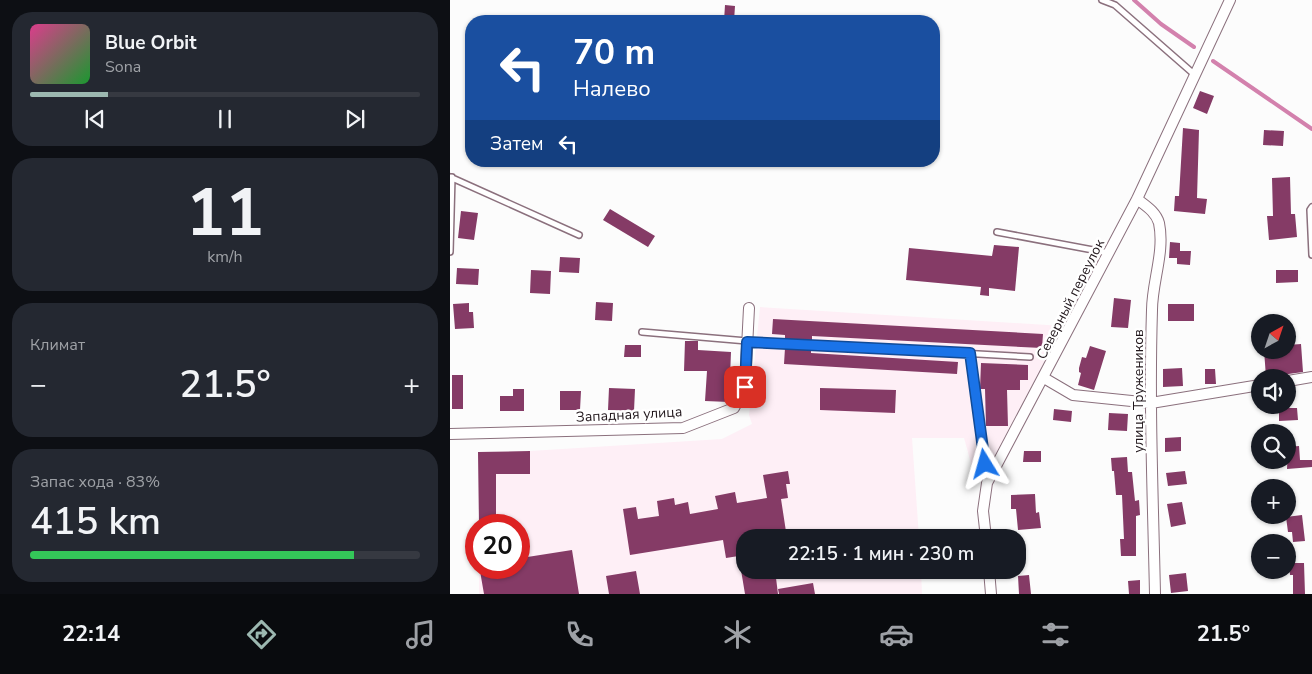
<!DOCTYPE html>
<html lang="ru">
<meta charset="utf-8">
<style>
:root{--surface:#171b24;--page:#242831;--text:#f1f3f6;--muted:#9ea1a6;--line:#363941;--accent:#9cb8b0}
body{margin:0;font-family:"Nunito Sans",sans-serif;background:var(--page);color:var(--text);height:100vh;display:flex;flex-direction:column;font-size:19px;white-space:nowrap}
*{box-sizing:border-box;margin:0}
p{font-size:16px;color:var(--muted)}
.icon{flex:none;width:28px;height:28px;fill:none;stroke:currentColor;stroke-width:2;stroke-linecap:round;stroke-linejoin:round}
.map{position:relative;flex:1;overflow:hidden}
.sheet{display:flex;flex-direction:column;gap:12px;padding:12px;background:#0d0f14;width:450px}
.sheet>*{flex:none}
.hud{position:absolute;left:15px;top:15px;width:475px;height:152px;border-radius:20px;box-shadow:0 1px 4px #0004;background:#1a4fa0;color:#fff;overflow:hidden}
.needle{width:32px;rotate:40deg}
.buttons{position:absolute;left:801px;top:314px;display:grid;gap:10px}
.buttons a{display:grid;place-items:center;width:45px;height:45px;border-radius:50%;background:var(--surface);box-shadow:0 1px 4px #0004;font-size:25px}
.speed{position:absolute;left:15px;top:514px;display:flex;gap:10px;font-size:25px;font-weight:700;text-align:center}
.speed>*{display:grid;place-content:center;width:65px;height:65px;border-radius:50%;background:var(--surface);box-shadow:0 1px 4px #0004;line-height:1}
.speed .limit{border:8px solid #d22;background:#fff;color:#111}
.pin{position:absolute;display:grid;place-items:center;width:42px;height:42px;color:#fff;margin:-21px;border-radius:10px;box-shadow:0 2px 8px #0006}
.me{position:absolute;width:55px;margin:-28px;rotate:352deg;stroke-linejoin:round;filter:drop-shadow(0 0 4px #0008)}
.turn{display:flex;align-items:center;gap:18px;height:105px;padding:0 25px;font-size:22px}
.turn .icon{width:65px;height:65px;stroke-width:2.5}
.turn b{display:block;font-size:35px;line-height:42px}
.then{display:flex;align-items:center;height:48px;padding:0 25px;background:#0003;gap:10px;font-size:19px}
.big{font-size:38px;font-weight:600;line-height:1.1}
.sheet .widget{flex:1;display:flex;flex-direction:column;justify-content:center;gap:8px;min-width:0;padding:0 18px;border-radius:20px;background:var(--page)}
.sheet .dial{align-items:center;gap:0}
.dial b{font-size:65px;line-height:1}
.song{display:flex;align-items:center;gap:15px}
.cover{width:60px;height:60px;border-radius:8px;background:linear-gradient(135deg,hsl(330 70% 55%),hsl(130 70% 35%))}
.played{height:5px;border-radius:2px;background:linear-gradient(90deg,var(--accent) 20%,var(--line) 20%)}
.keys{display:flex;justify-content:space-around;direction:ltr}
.heat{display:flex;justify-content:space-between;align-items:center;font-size:28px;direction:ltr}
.charge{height:8px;border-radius:4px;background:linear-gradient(90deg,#34c759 83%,var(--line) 0)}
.trip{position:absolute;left:286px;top:529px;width:290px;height:50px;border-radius:20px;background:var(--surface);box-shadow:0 1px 4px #0004;font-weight:600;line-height:50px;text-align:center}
.tab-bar{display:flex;height:80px;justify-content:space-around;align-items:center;background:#090b0e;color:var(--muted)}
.tab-bar .icon{width:35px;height:35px}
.tab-bar .selected{color:var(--accent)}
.tab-bar b{font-size:22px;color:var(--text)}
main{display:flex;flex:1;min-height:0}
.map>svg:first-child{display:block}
</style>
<main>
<section class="sheet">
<div class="widget">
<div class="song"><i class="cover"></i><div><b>Blue Orbit</b><p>Sona</p></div></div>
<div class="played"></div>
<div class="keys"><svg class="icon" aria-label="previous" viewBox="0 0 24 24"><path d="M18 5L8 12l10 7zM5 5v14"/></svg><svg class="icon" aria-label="pause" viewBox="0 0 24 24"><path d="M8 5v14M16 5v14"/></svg><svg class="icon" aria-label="next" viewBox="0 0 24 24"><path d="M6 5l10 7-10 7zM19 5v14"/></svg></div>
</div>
<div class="widget dial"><b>11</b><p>km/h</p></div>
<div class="widget"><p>Климат</p>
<div class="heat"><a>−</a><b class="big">21.5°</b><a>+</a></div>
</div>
<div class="widget"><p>Запас хода · 83%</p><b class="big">415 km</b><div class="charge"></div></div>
</section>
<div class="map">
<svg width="862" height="594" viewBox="0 0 862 594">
<rect width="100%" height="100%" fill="#fcfcfc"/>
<path fill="#feeff6" d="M 310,307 L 613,326 L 540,464 L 522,467 L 514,438 L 462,438 L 469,537 L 295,538 L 295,570 L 471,570 L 472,594 L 29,594 L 29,568 L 69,568 L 69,525 L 29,525 L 28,452 L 80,451 L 272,439 L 302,424 L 299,415 Z"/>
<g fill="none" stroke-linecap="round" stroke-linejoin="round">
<path stroke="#d381ad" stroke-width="4" d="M 684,0 L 711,24 L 744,47
M 763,61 L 862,129"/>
</g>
<path fill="#853b66" d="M 275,5 L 285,6 L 284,21 L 274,21 Z
M 750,91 L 764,96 L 757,114 L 743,108 Z
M 733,128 L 749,130 L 747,198 L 757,199 L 755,214 L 724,211 L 725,196 L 729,196 Z
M 814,130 L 834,131 L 833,146 L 813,145 Z
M 840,177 L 841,214 L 845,214 L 847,237 L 819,240 L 817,216 L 823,216 L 822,178 Z
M 160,209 L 205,236 L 198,247 L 153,220 Z
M 11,211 L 28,213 L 24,240 L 8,238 Z
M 720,242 L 730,243 L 730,251 L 741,251 L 740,265 L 727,264 L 727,258 L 719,258 Z
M 544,245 L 569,247 L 565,291 L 539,288 L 539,296 L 530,295 L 531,287 L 456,280 L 459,248 L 542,256 Z
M 110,257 L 130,258 L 129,273 L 109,272 Z
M 7,268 L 29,269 L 28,285 L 6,284 Z
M 81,270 L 101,271 L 100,294 L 80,293 Z
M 826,270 L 848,270 L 848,282 L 826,283 Z
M 664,298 L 681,300 L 678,328 L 661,327 Z
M 146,302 L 163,303 L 162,321 L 145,320 Z
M 19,303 L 19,312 L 23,312 L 24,328 L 5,329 L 3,304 Z
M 718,304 L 744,304 L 744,321 L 718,321 Z
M 323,319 L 593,334 L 592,348 L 362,336 L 362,340 L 335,339 L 335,335 L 322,334 Z
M 235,341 L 248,341 L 248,350 L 281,352 L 279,402 L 255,401 L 257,371 L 234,371 Z
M 851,344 L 853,372 L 816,377 L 814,350 L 838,350 L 838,345 Z
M 175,345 L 191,345 L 191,357 L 174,357 Z
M 640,346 L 656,351 L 644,390 L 628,385 L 631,373 L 629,372 L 629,368 L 632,357 L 636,358 Z
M 335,348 L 361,349 L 361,353 L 508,362 L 507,374 L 334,364 Z
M 531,363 L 578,365 L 578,380 L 570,380 L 570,390 L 557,390 L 558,426 L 536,426 L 535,389 L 530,389 Z
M 732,368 L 733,386 L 713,387 L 713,369 Z
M 755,369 L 765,369 L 766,384 L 755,384 Z
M 2,375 L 13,375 L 13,409 L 2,409 Z
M 159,388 L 185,389 L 184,411 L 158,410 Z
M 370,388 L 446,390 L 445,413 L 370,410 Z
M 63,389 L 74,389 L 74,411 L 50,411 L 50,396 L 63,396 Z
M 110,391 L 131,391 L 130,410 L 110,410 Z
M 829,408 L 847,408 L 848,420 L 829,421 Z
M 604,409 L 622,411 L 621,422 L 603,420 Z
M 659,413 L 678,414 L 677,431 L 658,430 Z
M 731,437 L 731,451 L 715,452 L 715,438 Z
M 849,446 L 850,460 L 862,460 L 862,467 L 837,469 L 838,447 Z
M 80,451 L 80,474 L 46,474 L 46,525 L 29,525 L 28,452 Z
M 574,451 L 591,451 L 591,462 L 573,462 Z
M 677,457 L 678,472 L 682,472 L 685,501 L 689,500 L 690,515 L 686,516 L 686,556 L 671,556 L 670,539 L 674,539 L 672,495 L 666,495 L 664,471 L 662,471 L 661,458 Z
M 338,471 L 340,484 L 336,484 L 338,498 L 331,499 L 337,538 L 295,538 L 295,555 L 276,558 L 273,540 L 180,555 L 173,509 L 186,507 L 188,519 L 209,516 L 207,501 L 224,498 L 225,505 L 238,502 L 240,514 L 268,509 L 265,496 L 285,492 L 287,503 L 317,498 L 313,475 Z
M 735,471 L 737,484 L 718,486 L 716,473 Z
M 585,494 L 586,513 L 589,512 L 591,528 L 568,530 L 566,509 L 561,509 L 561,495 Z
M 732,502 L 736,524 L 721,527 L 717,504 Z
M 852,515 L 855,541 L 843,542 L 842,532 L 838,532 L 836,517 Z
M 122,550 L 129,594 L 34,594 L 30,571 L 69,568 L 69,565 L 72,564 L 71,558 Z
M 839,563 L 854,563 L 855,594 L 843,594 L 843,575 L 840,575 Z
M 291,570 L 325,570 L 328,594 L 295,594 Z
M 186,571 L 190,594 L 159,594 L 156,576 Z
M 736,573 L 738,591 L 721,593 L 719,575 Z
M 579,575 L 581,594 L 569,594 L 568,576 Z
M 690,580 L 690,594 L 679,594 L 678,581 Z
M 363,583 L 365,594 L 329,594 L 328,589 Z"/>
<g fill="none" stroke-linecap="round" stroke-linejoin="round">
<defs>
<path id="lane" d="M 652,0 L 665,5 L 745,75
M 0,177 L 129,235
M 862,207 L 860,210 L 862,255
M 547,232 L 659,253
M 0,252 L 2,177
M 192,332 L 297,341 L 580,357
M 520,353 L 537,480"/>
<path id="street" d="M 687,199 C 696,206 706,212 709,223 C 715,252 702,282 702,310 C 699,405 703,499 705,594
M 594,378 L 623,395 L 701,403 L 810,385
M 838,381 L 862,377
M 0,434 L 233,428 L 284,408 L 295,387 L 299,308
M 536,538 L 533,511 L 537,483 L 687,199 L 780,0
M 539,570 L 541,594"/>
</defs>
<use href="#lane" stroke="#8b707d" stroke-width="8"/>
<use href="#street" stroke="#8b707d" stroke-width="12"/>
<use href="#lane" stroke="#fff" stroke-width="5"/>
<use href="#street" stroke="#fff" stroke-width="10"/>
</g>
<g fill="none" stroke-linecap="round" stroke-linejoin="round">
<defs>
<path id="route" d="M 295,387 L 297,342 L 520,353 L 535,464"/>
</defs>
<use href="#route" stroke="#114b97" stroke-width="12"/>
<use href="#route" stroke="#1a73e8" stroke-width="9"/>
</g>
<g text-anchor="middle" stroke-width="5" stroke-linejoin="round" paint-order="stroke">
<g font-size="14" fill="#20161b" stroke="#fff">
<text transform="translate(620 299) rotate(-63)" y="5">Северный переулок</text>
<text transform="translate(688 391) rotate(-90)" y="5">улица Тружеников</text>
<text transform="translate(179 414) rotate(-3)" y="5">Западная улица</text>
</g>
</g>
</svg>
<div class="buttons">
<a><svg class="needle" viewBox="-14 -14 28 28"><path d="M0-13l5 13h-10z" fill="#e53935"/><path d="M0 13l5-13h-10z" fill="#9ea1a6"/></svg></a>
<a><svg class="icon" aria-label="sound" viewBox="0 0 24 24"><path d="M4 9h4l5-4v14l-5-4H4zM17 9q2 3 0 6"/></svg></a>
<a><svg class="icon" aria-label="search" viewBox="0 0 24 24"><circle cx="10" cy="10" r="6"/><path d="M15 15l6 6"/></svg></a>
<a>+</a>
<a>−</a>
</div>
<div class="speed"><div class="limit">20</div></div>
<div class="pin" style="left:295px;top:387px;background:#d93025"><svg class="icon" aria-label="arrive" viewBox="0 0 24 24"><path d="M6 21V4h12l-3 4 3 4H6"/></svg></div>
<svg class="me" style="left:535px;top:464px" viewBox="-20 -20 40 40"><path d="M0-17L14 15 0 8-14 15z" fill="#1a73e8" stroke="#fff" stroke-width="4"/></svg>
<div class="trip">22:15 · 1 мин · 230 m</div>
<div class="hud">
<div class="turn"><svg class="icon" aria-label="left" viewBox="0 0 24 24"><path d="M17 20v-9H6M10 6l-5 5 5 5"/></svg><div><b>70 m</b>Налево</div></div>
<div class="then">Затем<svg class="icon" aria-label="left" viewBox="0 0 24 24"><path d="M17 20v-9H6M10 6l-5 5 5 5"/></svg></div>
</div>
</div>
</main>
<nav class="tab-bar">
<b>22:14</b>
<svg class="icon selected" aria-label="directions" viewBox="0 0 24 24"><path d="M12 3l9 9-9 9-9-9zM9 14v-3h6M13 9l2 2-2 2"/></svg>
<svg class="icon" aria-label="music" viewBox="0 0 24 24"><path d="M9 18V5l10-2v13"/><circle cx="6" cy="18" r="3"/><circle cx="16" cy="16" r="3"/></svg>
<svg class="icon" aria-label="phone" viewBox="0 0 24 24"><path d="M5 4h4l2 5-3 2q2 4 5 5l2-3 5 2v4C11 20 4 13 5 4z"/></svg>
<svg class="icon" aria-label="climate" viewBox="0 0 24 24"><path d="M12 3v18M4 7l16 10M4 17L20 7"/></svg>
<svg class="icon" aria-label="car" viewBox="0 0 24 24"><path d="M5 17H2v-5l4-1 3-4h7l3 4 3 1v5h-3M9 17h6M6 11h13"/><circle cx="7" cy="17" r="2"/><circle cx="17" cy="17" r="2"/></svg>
<svg class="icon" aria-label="filters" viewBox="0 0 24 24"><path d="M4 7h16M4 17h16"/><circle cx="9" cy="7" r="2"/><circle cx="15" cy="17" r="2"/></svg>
<b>21.5°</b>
</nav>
